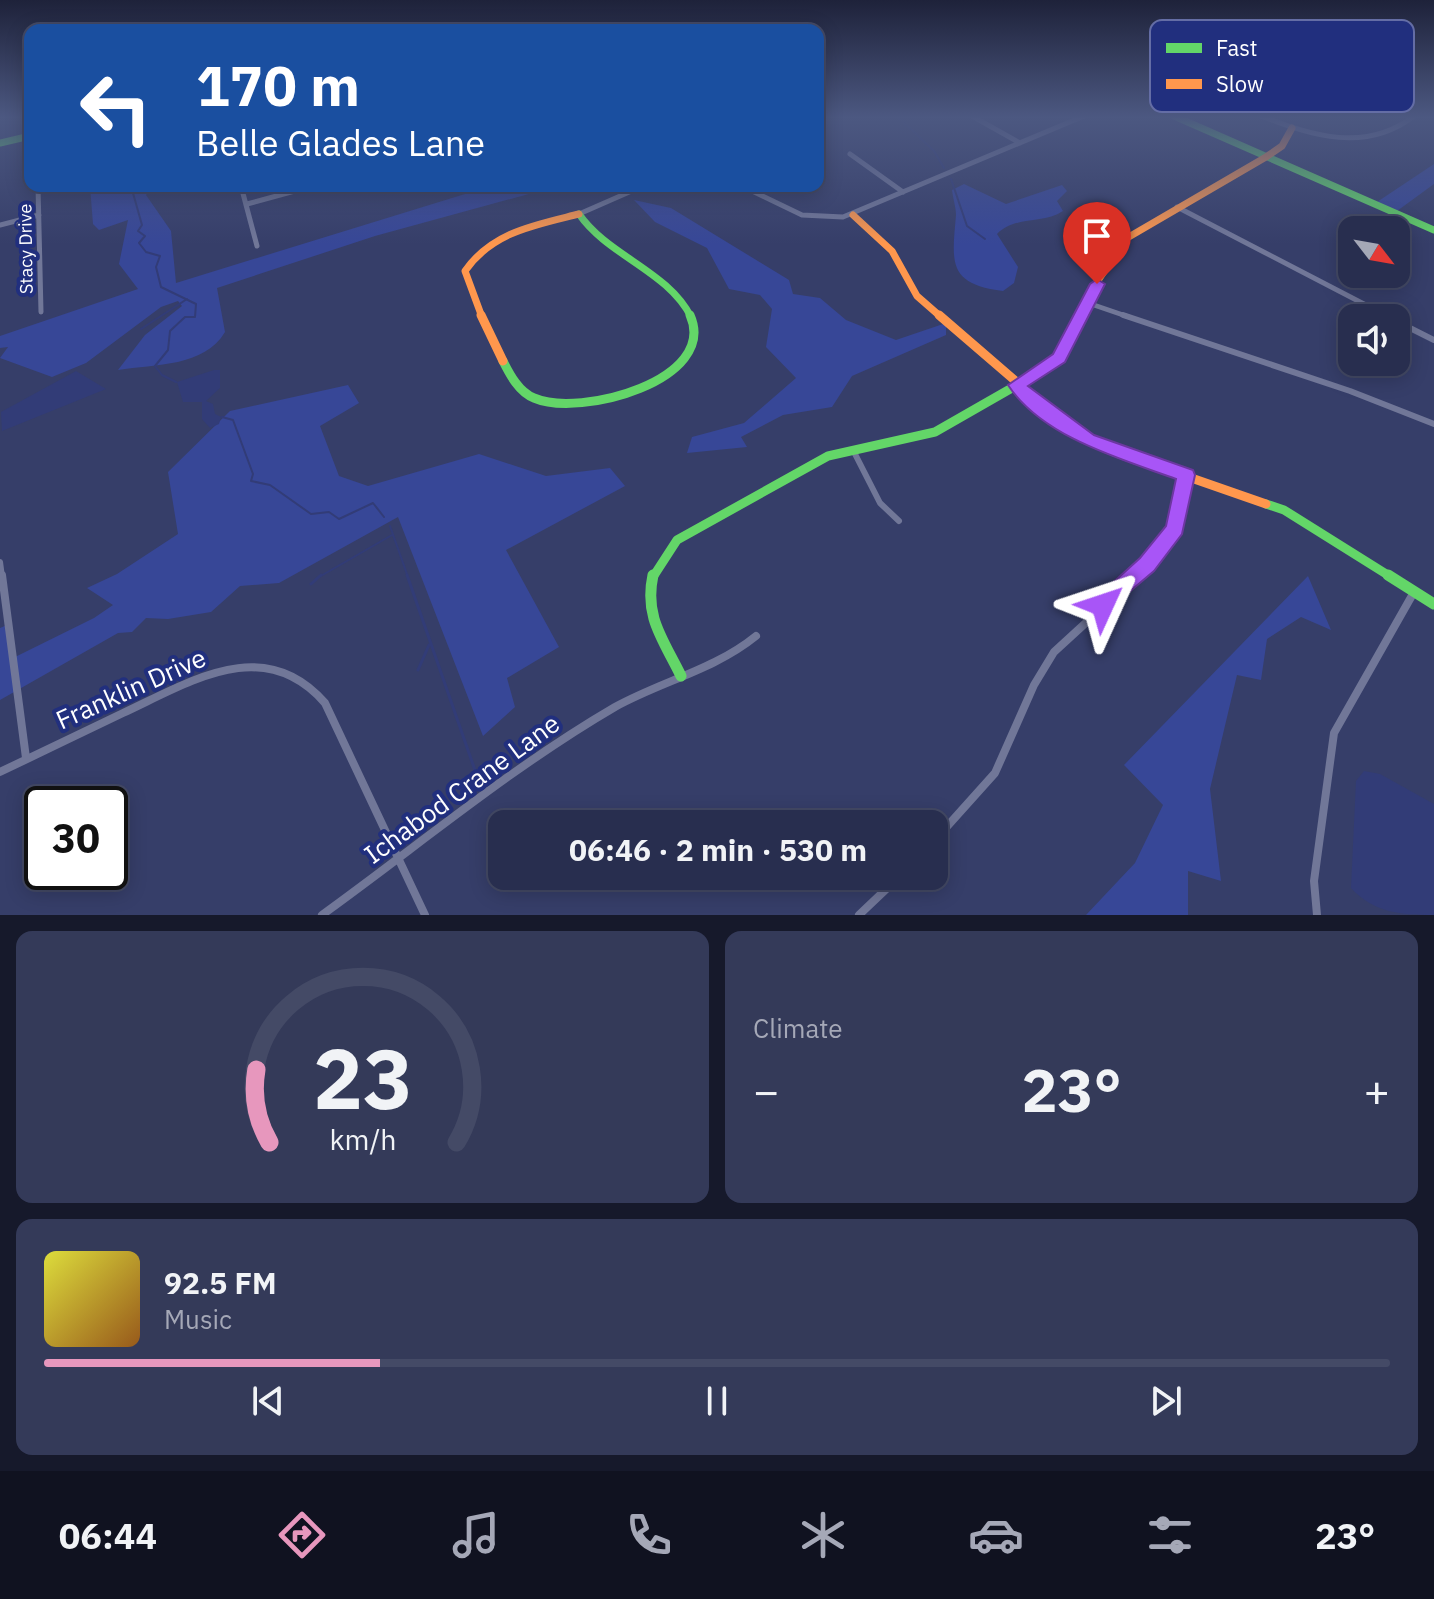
<!DOCTYPE html>
<meta charset="utf-8">
<style>
:root{--surface:#282e4f;--page:#343a59;--text:#f1f3f6;--muted:#a5a8b7;--line:#444a66;--accent:#e797bd}
body{margin:0;font-family:"IBM Plex Sans",sans-serif;background:var(--page);color:var(--text);height:100vh;display:flex;flex-direction:column;font-size:30px;white-space:nowrap}
*{box-sizing:border-box;margin:0}
p{font-size:26px;color:var(--muted)}
.icon{flex:none;width:44px;height:44px;fill:none;stroke:currentColor;stroke-width:2;stroke-linecap:round;stroke-linejoin:round}
.map{position:relative;height:915px;overflow:hidden}
.details{display:flex;flex-direction:column;gap:16px;padding:16px;background:#16192b;flex:1}
.details>*{flex:none}
.guide{position:absolute;left:24px;top:24px;width:800px;height:168px;border-radius:16px;box-shadow:0 4px 20px #0003,0 0 0 2px var(--line);background:#1a4fa0;color:#fff;overflow:hidden}
.needle{width:52px;rotate:121deg}
.tools{position:absolute;left:1338px;top:216px;display:grid;gap:16px}
.tools a{display:grid;place-items:center;width:72px;height:72px;border-radius:16px;background:var(--surface);box-shadow:0 4px 20px #0003,0 0 0 2px var(--line);font-size:40px}
.speed{position:absolute;left:24px;top:786px;display:flex;gap:16px;font-size:40px;font-weight:700;text-align:center}
.speed>*{display:grid;place-content:center;width:104px;height:104px;border-radius:50%;background:var(--surface);box-shadow:0 4px 20px #0003,0 0 0 2px var(--line);line-height:1}
.speed .limit{border:4px solid #111;border-radius:12px;background:#fff;color:#111}
.pin{position:absolute;display:grid;place-items:center;width:68px;height:68px;color:#fff;margin:-82px -34px;border-radius:50% 50% 50% 0;rotate:-45deg;box-shadow:0 0 8px #0007}
.pin .icon{rotate:45deg}
.me{position:absolute;width:88px;margin:-44px;rotate:48deg;stroke-linejoin:round;filter:drop-shadow(0 0 6px #0008)}
.turn{display:flex;align-items:center;gap:28px;height:168px;padding:0 40px;font-size:36px}
.turn .icon{width:104px;height:104px;stroke-width:2.5}
.turn b{display:block;font-size:56px;line-height:68px}
.big{font-size:60px;font-weight:700;line-height:1.1}
.details .card{flex:1;display:flex;flex-direction:column;justify-content:center;gap:12px;min-width:0;padding:0 28px;border-radius:16px;background:var(--page)}
.details .dial{align-items:center;gap:0}
.dial svg{height:208px;overflow:visible;fill:none;stroke:var(--line);stroke-width:7;stroke-linecap:round;text-anchor:middle}
.dial text{fill:var(--text);stroke:none}
.song{display:flex;align-items:center;gap:24px}
.cover{width:96px;height:96px;border-radius:12px;background:linear-gradient(135deg,hsl(60 70% 55%),hsl(30 70% 35%))}
.played{height:8px;border-radius:4px;background:linear-gradient(90deg,var(--accent) 25%,var(--line) 25%)}
.keys{display:flex;justify-content:space-around;direction:ltr}
.heat{display:flex;justify-content:space-between;align-items:center;font-size:44px;direction:ltr}
.details .tiles{flex:1;display:grid;gap:16px;grid-template-columns:1fr 1fr}
.card:last-child{grid-column:span 2}
.trip{position:absolute;left:488px;top:810px;width:460px;height:80px;border-radius:16px;background:var(--surface);box-shadow:0 4px 20px #0003,0 0 0 2px var(--line);font-weight:700;line-height:80px;text-align:center}
.dock{display:flex;height:128px;justify-content:space-around;align-items:center;background:#101220;color:var(--muted)}
.dock .icon{width:56px;height:56px}
.dock .active{color:var(--accent)}
.dock b{font-size:36px;color:var(--text)}
.map>svg:first-child{display:block}
</style>
<div class="map">
<svg width="1434" height="915" viewBox="0 0 1434 915">
<rect width="100%" height="100%" fill="#363e69"/>
<path fill="#374797" d="M 1434,164 L 1434,184 L 1397,211 L 1377,202 Z
M 964,184 L 1006,204 L 1062,185 L 1067,191 L 1057,201 L 1063,211 C 1041,225 1016,215 997,234 L 1018,267 L 1014,283 L 1003,291 C 947,284 952,262 956,215 C 956,207 953,199 952,190 Z
M 90,186 L 152,186 L 146,195 L 171,231 L 176,283 L 491,186 L 558,186 L 375,236 L 217,288 L 225,332 C 204,367 156,364 118,370 L 145,335 L 182,306 L 178,301 L 161,307 L 86,363 L 52,377 L 0,358 L 8,347 L 0,348 L 0,336 L 138,289 L 119,264 L 128,220 L 99,230 L 93,224 Z
M 634,200 L 671,208 L 789,280 L 793,294 L 820,298 L 846,320 L 896,340 L 946,323 L 946,335 L 852,376 L 832,407 L 783,415 L 741,437 L 747,447 L 687,453 L 692,437 L 744,423 L 796,378 L 766,347 L 772,309 L 760,295 L 729,289 L 707,248 L 655,222 Z
M 348,385 L 359,403 L 320,426 L 339,476 L 368,486 L 479,454 L 546,476 L 610,468 L 625,486 L 506,550 L 559,647 L 507,678 L 515,707 L 483,736 L 398,517 L 279,583 L 240,586 L 211,612 L 168,619 L 146,618 L 132,632 L 118,633 L 0,700 L 0,628 L 7,625 L 11,659 L 94,618 L 113,605 L 87,588 L 117,574 L 178,534 L 168,472 L 230,411 Z
M 1308,576 L 1331,630 L 1301,617 L 1267,639 L 1261,680 L 1237,675 L 1210,789 L 1221,881 L 1188,871 L 1188,915 L 1086,915 L 1135,863 L 1163,805 L 1124,765 Z"/>
<path fill="#323c77" d="M 214,370 L 220,370 L 220,388 L 206,401 L 213,404 L 215,414 L 221,417 L 219,424 L 210,428 L 202,419 L 202,402 L 183,402 L 177,382 Z
M 76,371 L 106,389 L 2,431 L 1,412 Z
M 1364,771 L 1380,774 L 1434,804 L 1434,915 C 1401,915 1374,913 1351,888 L 1356,781 Z"/>
<g fill="none" stroke-linecap="round" stroke-linejoin="round">
<path stroke="#323c77" stroke-width="2" d="M 897,116 L 934,151 L 944,168
M 951,179 L 967,226 L 985,239
M 131,186 L 142,225 L 138,231 L 145,236 L 139,243 L 146,252 L 160,256 L 156,267 L 161,287 L 196,304 L 195,317 L 185,317 L 170,331 L 168,350 L 155,366 L 162,375 L 176,382
M 141,329 L 187,299
M 222,417 L 233,420 L 253,474 L 251,481 L 270,485 L 311,514 L 329,512 L 339,519 L 373,503 L 384,517
M 390,526 L 408,577
M 319,577 L 392,535"/>
<path stroke="#323c77" stroke-width="3" d="M 407,575 L 477,776
M 311,584 L 321,575
M 418,670 L 429,645"/>
<path stroke="#717798" stroke-width="5" d="M 972,116 L 1020,143
M 1261,116 C 1313,136 1366,153 1414,116
M 850,154 L 903,192
M 38,186 L 41,312
M 241,186 L 257,246
M 742,186 L 802,215 L 843,217 L 1084,116
M 247,204 L 313,186
M 1177,207 L 1389,317
M 579,214 L 643,186
M 0,225 L 39,215
M 1088,303 L 1129,317"/>
<path stroke="#717798" stroke-width="6" d="M 1123,315 L 1350,391 L 1434,424
M 1385,315 L 1391,318
M 1396,321 L 1434,340
M 853,450 L 880,503 L 899,521
M 0,562 L 2,577
M 1136,577 L 1174,529 L 1186,475"/>
<path stroke="#717798" stroke-width="8" d="M 2,575 L 26,758
M 0,772 C 41,752 82,733 123,713 C 190,682 264,633 325,703 L 425,915
M 934,841 L 995,773 L 1034,685 L 1054,652 L 1138,575
M 322,915 C 419,845 512,767 615,707 C 662,681 714,670 756,636
M 859,915 L 900,876
M 1317,915 L 1314,881 L 1334,733 L 1414,592"/>
<path stroke="#63d668" stroke-width="7" d="M 1174,116 L 1434,230
M 0,143 L 30,136
M 579,214 C 608,256 668,271 691,317
M 1081,317 L 1097,282"/>
<path stroke="#63d668" stroke-width="9" d="M 503,361 C 510,375 519,392 534,398 C 580,418 719,380 690,315
M 1266,504 L 1284,510 L 1391,577
M 653,577 L 677,540 L 828,456 L 935,432 L 1045,369 L 1066,348 L 1082,315"/>
<path stroke="#63d668" stroke-width="11" d="M 653,575 C 644,617 663,639 681,676
M 1388,575 L 1434,604"/>
<path stroke="#ff974d" stroke-width="7" d="M 853,215 L 892,251 L 917,296 L 941,317
M 1097,282 L 1127,238 L 1266,157 L 1282,146 L 1292,128
M 482,317 L 465,271 C 492,232 535,225 579,214"/>
<path stroke="#ff974d" stroke-width="9" d="M 481,315 L 503,361
M 939,315 L 1077,434 L 1111,450 L 1266,504"/>
</g>
<linearGradient id="sky" x2="0" y2="1"><stop stop-color="#1e223a"/><stop offset="0.48" stop-color="#4c5881"/><stop offset="1" stop-color="#4c5881" stop-opacity="0"/></linearGradient>
<rect width="1434" height="244" fill="url(#sky)"/>
<path fill="#a855f7" stroke="#6d37a1" stroke-width="2" d="M 1097,279 L 1105,284 L 1065,362 L 1028,386 L 1094,435 L 1193,470 L 1195,475 L 1182,534 L 1154,571 L 1103,614 L 1096,611 L 1093,605 L 1096,598 L 1140,558 L 1166,526 L 1176,479 C 1121,459 1042,437 1008,385 L 1053,354 L 1090,284 Z"/>
<g text-anchor="middle" stroke-width="8" stroke-linejoin="round" paint-order="stroke">
<g font-size="18" fill="#fff" stroke="#212f7e">
<text transform="translate(26 249) rotate(-91)" y="6">Stacy Drive</text>
</g>
<g font-size="26" fill="#fff" stroke="#212f7e">
<text transform="translate(131 689) rotate(-24)" y="9">Franklin Drive</text>
<text transform="translate(462 789) rotate(-36)" y="9">Ichabod Crane Lane</text>
</g>
</g>
<rect x="1150" y="20" width="264" height="92" rx="12" fill="#212f7e" stroke="#646da5" stroke-width="2"/>
<rect x="1166" y="43" width="36" height="10" fill="#63d668"/>
<rect x="1166" y="79" width="36" height="10" fill="#ff974d"/>
<g font-size="22" fill="#fff">
<text x="1216" y="56">Fast</text>
<text x="1216" y="92">Slow</text>
</g>
</svg>
<div class="tools">
<a><svg class="needle" viewBox="-14 -14 28 28"><path d="M0-13l5 13h-10z" fill="#e53935"/><path d="M0 13l5-13h-10z" fill="#a5a8b7"/></svg></a>
<a><svg class="icon" aria-label="sound" viewBox="0 0 24 24"><path d="M4 9h4l5-4v14l-5-4H4zM17 9q2 3 0 6"/></svg></a>
</div>
<div class="speed"><div class="limit">30</div></div>
<div class="pin" style="left:1097px;top:284px;background:#d93025"><svg class="icon" aria-label="arrive" viewBox="0 0 24 24"><path d="M6 21V4h12l-3 4 3 4H6"/></svg></div>
<svg class="me" style="left:1103px;top:605px" viewBox="-20 -20 40 40"><path d="M0-17L14 15 0 8-14 15z" fill="#a855f7" stroke="#fff" stroke-width="4"/></svg>
<div class="trip">06:46 · 2 min · 530 m</div>
<div class="guide">
<div class="turn"><svg class="icon" aria-label="left" viewBox="0 0 24 24"><path d="M17 20v-9H6M10 6l-5 5 5 5"/></svg><div><b>170 m</b>Belle Glades Lane</div></div>
</div>
</div>
<section class="details">
<div class="tiles">
<div class="card dial"><svg viewBox="0 0 100 80">
<path d="M14 69A42 42 0 1 1 86 69"/>
<path d="M14 69A42 42 0 0 1 9 41" stroke="#e797bd"/>
<text x="50" y="56" font-size="32" font-weight="700">23</text>
<text x="50" y="72" font-size="11">km/h</text>
</svg></div>
<div class="card"><p>Climate</p>
<div class="heat"><a>−</a><b class="big">23°</b><a>+</a></div>
</div>
<div class="card">
<div class="song"><i class="cover"></i><div><b>92.5 FM</b><p>Music</p></div></div>
<div class="played"></div>
<div class="keys"><svg class="icon" aria-label="previous" viewBox="0 0 24 24"><path d="M18 5L8 12l10 7zM5 5v14"/></svg><svg class="icon" aria-label="pause" viewBox="0 0 24 24"><path d="M8 5v14M16 5v14"/></svg><svg class="icon" aria-label="next" viewBox="0 0 24 24"><path d="M6 5l10 7-10 7zM19 5v14"/></svg></div>
</div>
</div>
</section>
<nav class="dock">
<b>06:44</b>
<svg class="icon active" aria-label="directions" viewBox="0 0 24 24"><path d="M12 3l9 9-9 9-9-9zM9 14v-3h6M13 9l2 2-2 2"/></svg>
<svg class="icon" aria-label="music" viewBox="0 0 24 24"><path d="M9 18V5l10-2v13"/><circle cx="6" cy="18" r="3"/><circle cx="16" cy="16" r="3"/></svg>
<svg class="icon" aria-label="phone" viewBox="0 0 24 24"><path d="M5 4h4l2 5-3 2q2 4 5 5l2-3 5 2v4C11 20 4 13 5 4z"/></svg>
<svg class="icon" aria-label="climate" viewBox="0 0 24 24"><path d="M12 3v18M4 7l16 10M4 17L20 7"/></svg>
<svg class="icon" aria-label="car" viewBox="0 0 24 24"><path d="M5 17H2v-5l4-1 3-4h7l3 4 3 1v5h-3M9 17h6M6 11h13"/><circle cx="7" cy="17" r="2"/><circle cx="17" cy="17" r="2"/></svg>
<svg class="icon" aria-label="filters" viewBox="0 0 24 24"><path d="M4 7h16M4 17h16"/><circle cx="9" cy="7" r="2"/><circle cx="15" cy="17" r="2"/></svg>
<b>23°</b>
</nav>
